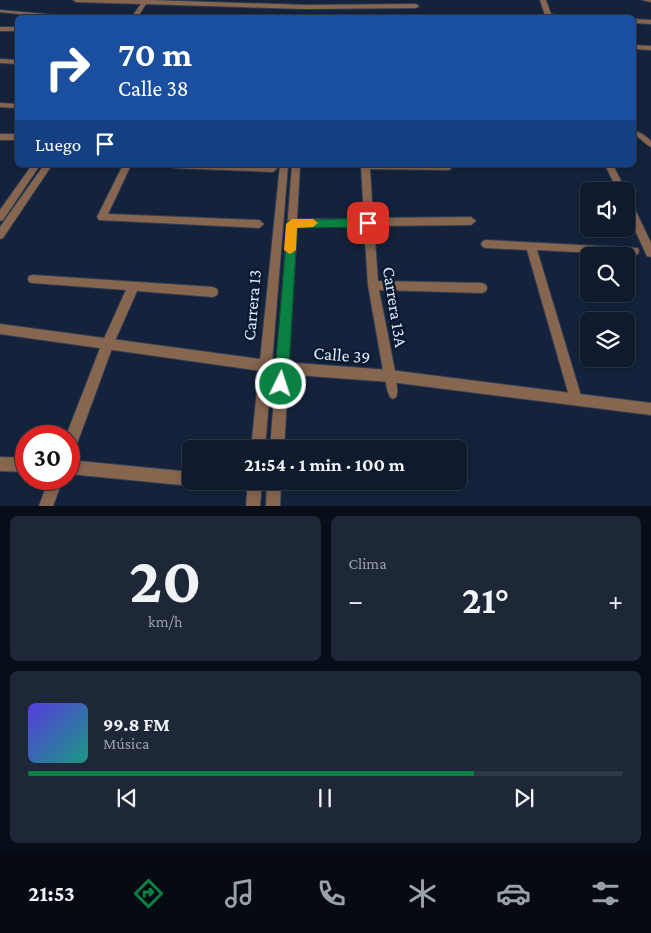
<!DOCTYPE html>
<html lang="es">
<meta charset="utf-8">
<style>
:root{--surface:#0f1a2c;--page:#1d2738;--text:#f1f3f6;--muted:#9ba1a9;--line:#2f3848;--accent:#0b8043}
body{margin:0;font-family:"Crimson Pro",serif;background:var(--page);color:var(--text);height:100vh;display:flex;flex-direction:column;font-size:19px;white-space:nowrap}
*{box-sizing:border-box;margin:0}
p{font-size:16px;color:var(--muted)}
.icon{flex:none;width:28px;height:28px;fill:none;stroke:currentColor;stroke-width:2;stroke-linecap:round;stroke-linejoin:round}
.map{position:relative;height:506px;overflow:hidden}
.side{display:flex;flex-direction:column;gap:10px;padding:10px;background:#080e18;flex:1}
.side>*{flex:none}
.top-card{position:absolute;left:15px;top:15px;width:621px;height:152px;border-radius:8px;box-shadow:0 2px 8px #0003,0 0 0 1px var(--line);background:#1a4fa0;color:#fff;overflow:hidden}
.controls{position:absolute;left:580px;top:182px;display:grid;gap:10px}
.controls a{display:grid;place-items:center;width:55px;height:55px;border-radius:8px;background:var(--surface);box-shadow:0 2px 8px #0003,0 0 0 1px var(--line);font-size:25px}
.speed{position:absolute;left:15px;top:425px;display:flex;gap:10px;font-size:25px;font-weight:700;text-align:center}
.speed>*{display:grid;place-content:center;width:65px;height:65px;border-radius:50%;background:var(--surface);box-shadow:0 2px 8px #0003,0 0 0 1px var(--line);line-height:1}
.speed .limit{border:8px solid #d22;background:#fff;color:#111}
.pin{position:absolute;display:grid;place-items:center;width:42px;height:42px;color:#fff;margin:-21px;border-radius:10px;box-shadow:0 2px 8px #0006}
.me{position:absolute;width:55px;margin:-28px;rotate:4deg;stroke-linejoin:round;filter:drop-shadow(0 0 4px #0008)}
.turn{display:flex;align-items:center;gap:18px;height:105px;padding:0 20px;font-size:22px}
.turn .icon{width:65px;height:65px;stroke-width:2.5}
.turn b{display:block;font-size:35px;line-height:42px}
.then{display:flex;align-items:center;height:48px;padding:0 20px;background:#0003;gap:10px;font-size:19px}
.big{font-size:38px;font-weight:700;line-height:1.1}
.side .tile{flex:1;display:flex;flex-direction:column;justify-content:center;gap:8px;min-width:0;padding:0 18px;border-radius:8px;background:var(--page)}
.side .dial{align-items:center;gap:0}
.dial b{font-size:65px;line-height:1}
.song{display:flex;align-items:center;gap:15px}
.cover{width:60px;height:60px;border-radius:8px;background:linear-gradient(135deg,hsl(250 70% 55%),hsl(170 70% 35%))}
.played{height:5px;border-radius:2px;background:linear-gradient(90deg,var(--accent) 75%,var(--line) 75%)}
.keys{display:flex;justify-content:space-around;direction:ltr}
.heat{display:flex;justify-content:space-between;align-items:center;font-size:28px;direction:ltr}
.side .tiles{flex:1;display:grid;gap:10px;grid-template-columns:1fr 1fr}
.tile:last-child{grid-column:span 2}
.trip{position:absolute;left:182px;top:440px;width:285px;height:50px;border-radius:8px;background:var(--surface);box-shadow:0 2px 8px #0003,0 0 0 1px var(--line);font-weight:700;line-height:50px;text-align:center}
.tab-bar{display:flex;height:80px;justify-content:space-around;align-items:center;background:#060a12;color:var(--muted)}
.tab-bar .icon{width:35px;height:35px}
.tab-bar .on{color:var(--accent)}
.tab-bar b{font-size:22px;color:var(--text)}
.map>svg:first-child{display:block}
</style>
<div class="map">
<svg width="651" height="506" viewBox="0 0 651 506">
<rect width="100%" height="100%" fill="#14233b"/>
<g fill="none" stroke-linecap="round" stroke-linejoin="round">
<defs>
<path id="service" d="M 0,10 L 79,17 L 81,18 L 58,18 L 0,12 Z
M 634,130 L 644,135 L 651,141 L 651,147 C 645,144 640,138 634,134 Z
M 390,372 L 393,373 C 396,379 399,391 396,397 L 393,399 L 390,397 C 387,391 384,379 387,373 Z"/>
<path id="minor" d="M 73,0 L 149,0 L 306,5 L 416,4 L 419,6 L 416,8 L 306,9 L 146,4 L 137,18 L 131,18 L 141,4 L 76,2 Z
M 540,0 L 546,0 L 551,14 L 577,18 L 546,18 Z
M 642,0 L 651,0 L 651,2 Z
M 634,19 L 651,20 L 651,24 L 634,23 Z
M 0,27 L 18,27 L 18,31 L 0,31 Z
M 634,45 L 651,46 L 651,50 L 634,49 Z
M 0,59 L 18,60 L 18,64 L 0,63 Z
M 0,103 L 18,104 L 18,108 L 0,107 Z
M 0,134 L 18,134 L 18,140 L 0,140 Z
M 32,165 L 40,165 L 3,220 L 0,221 L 0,210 Z
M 44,165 L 52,165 L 3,238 L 0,239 L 0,227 Z
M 123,165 L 131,165 L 108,214 L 259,220 L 264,224 L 259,228 L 99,220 L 97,217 Z
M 170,165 C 186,165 270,162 277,169 L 273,172 L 174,168 Z
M 280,165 L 288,165 L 265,449 L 251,449 Z
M 292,165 L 300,165 L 297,219 L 364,219 L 361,165 L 451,165 L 451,169 L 448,170 L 370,169 L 373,218 L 471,217 L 476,221 L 471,225 L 374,226 L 378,281 L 482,283 L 486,285 L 487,288 L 486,291 L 482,293 L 379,290 L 396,376 L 394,380 L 390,382 L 386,380 L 384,376 L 368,285 L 364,226 L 297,227 L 284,449 L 270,449 Z
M 605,165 L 613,165 L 626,191 L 618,191 Z
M 626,198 L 631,201 L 651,243 L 651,257 L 647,256 L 626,211 Z
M 486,240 L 638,248 L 639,251 L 638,254 L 634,255 L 537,250 L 582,399 L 580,403 L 576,405 L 572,403 L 570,399 L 527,250 L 486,248 L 483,247 L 481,244 L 483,241 Z
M 33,275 L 213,287 L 217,289 L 218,292 L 217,295 L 213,297 L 137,291 L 114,343 L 74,452 L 69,454 L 69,436 L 66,436 L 102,343 L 126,290 L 33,283 L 29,282 L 28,279 L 29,276 Z
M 0,457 L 26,458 L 26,472 L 0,471 Z
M 69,460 L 191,472 L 191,481 L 197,481 L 196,484 L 191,486 L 69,474 Z
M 49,479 L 63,479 L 53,506 L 39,506 Z
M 207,481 L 241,481 L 242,483 L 240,488 C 231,491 218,489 209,486 Z
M 248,481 L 262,481 L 260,506 L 246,506 Z
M 267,481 L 281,481 L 280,506 L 266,506 Z"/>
<path id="tertiary" d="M 0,324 L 282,362 L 390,370 L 651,403 L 651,415 L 390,382 L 282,374 L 0,334 Z"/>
</defs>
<use href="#service" stroke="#303e55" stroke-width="2"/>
<use href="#minor" stroke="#303e55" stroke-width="2"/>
<use href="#tertiary" stroke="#303e55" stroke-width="2"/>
<use href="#service" fill="#876650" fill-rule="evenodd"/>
<use href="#minor" fill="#876650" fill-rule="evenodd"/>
<use href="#tertiary" fill="#876650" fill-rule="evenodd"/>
</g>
<path fill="#0b8043" stroke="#07532c" d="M 368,218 L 374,223 L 368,227 L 297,228 L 288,384 L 286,389 L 281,391 L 276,389 L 274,384 L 288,221 Z"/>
<path fill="#f59e0b" d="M 292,219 L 313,219 L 318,223 L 313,227 L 297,228 L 296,250 L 290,254 L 284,250 L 286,224 Z"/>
<g text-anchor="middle" stroke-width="5" stroke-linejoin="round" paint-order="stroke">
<g font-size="18" fill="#dbe5f5" stroke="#0b1a30">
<text transform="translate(252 305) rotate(-85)" y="6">Carrera 13</text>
<text transform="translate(395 307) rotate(81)" y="6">Carrera 13A</text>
<text transform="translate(342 355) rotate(5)" y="6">Calle 39</text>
</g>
</g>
</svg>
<div class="controls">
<a><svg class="icon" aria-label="sound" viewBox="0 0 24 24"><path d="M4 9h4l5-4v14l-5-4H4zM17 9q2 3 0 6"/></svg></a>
<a><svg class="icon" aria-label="search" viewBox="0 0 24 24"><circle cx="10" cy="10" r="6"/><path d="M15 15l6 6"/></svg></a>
<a><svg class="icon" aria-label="layers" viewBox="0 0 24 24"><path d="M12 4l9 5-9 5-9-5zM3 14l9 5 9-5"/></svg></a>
</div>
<div class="speed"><div class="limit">30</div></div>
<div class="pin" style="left:368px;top:223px;background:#d93025"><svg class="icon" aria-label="arrive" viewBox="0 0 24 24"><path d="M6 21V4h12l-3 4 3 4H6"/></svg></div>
<svg class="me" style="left:281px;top:384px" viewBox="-20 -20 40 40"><circle r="17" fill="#0b8043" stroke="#fff" stroke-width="3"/><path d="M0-11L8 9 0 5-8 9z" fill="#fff"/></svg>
<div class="trip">21:54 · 1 min · 100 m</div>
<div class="top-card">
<div class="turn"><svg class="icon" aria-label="right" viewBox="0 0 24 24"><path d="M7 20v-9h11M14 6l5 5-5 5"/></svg><div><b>70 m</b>Calle 38</div></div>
<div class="then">Luego<svg class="icon" aria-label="arrive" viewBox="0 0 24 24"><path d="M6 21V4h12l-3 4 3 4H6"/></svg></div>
</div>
</div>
<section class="side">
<div class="tiles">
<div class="tile dial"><b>20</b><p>km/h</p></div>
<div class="tile"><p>Clima</p>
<div class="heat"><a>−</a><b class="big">21°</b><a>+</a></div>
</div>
<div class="tile">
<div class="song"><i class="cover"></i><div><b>99.8 FM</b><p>Música</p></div></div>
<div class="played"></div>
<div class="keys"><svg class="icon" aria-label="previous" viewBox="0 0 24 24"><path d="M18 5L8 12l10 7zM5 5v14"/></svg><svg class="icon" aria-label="pause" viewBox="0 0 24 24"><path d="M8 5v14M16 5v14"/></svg><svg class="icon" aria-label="next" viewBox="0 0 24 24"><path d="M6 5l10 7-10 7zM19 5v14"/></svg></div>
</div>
</div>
</section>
<nav class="tab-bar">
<b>21:53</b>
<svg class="icon on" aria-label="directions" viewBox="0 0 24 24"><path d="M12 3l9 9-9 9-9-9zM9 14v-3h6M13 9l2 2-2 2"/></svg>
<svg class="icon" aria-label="music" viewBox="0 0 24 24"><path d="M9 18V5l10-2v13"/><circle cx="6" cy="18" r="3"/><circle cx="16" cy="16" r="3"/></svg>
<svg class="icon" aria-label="phone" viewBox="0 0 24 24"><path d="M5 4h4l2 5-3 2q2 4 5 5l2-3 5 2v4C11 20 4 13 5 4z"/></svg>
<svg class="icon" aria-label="climate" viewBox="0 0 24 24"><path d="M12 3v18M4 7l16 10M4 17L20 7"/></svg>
<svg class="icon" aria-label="car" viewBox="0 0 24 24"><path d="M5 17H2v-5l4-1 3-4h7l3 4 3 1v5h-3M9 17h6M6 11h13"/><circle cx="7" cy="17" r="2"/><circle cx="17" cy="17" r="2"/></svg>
<svg class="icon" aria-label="filters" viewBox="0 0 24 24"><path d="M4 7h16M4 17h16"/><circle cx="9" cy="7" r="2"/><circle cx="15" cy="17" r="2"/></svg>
</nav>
